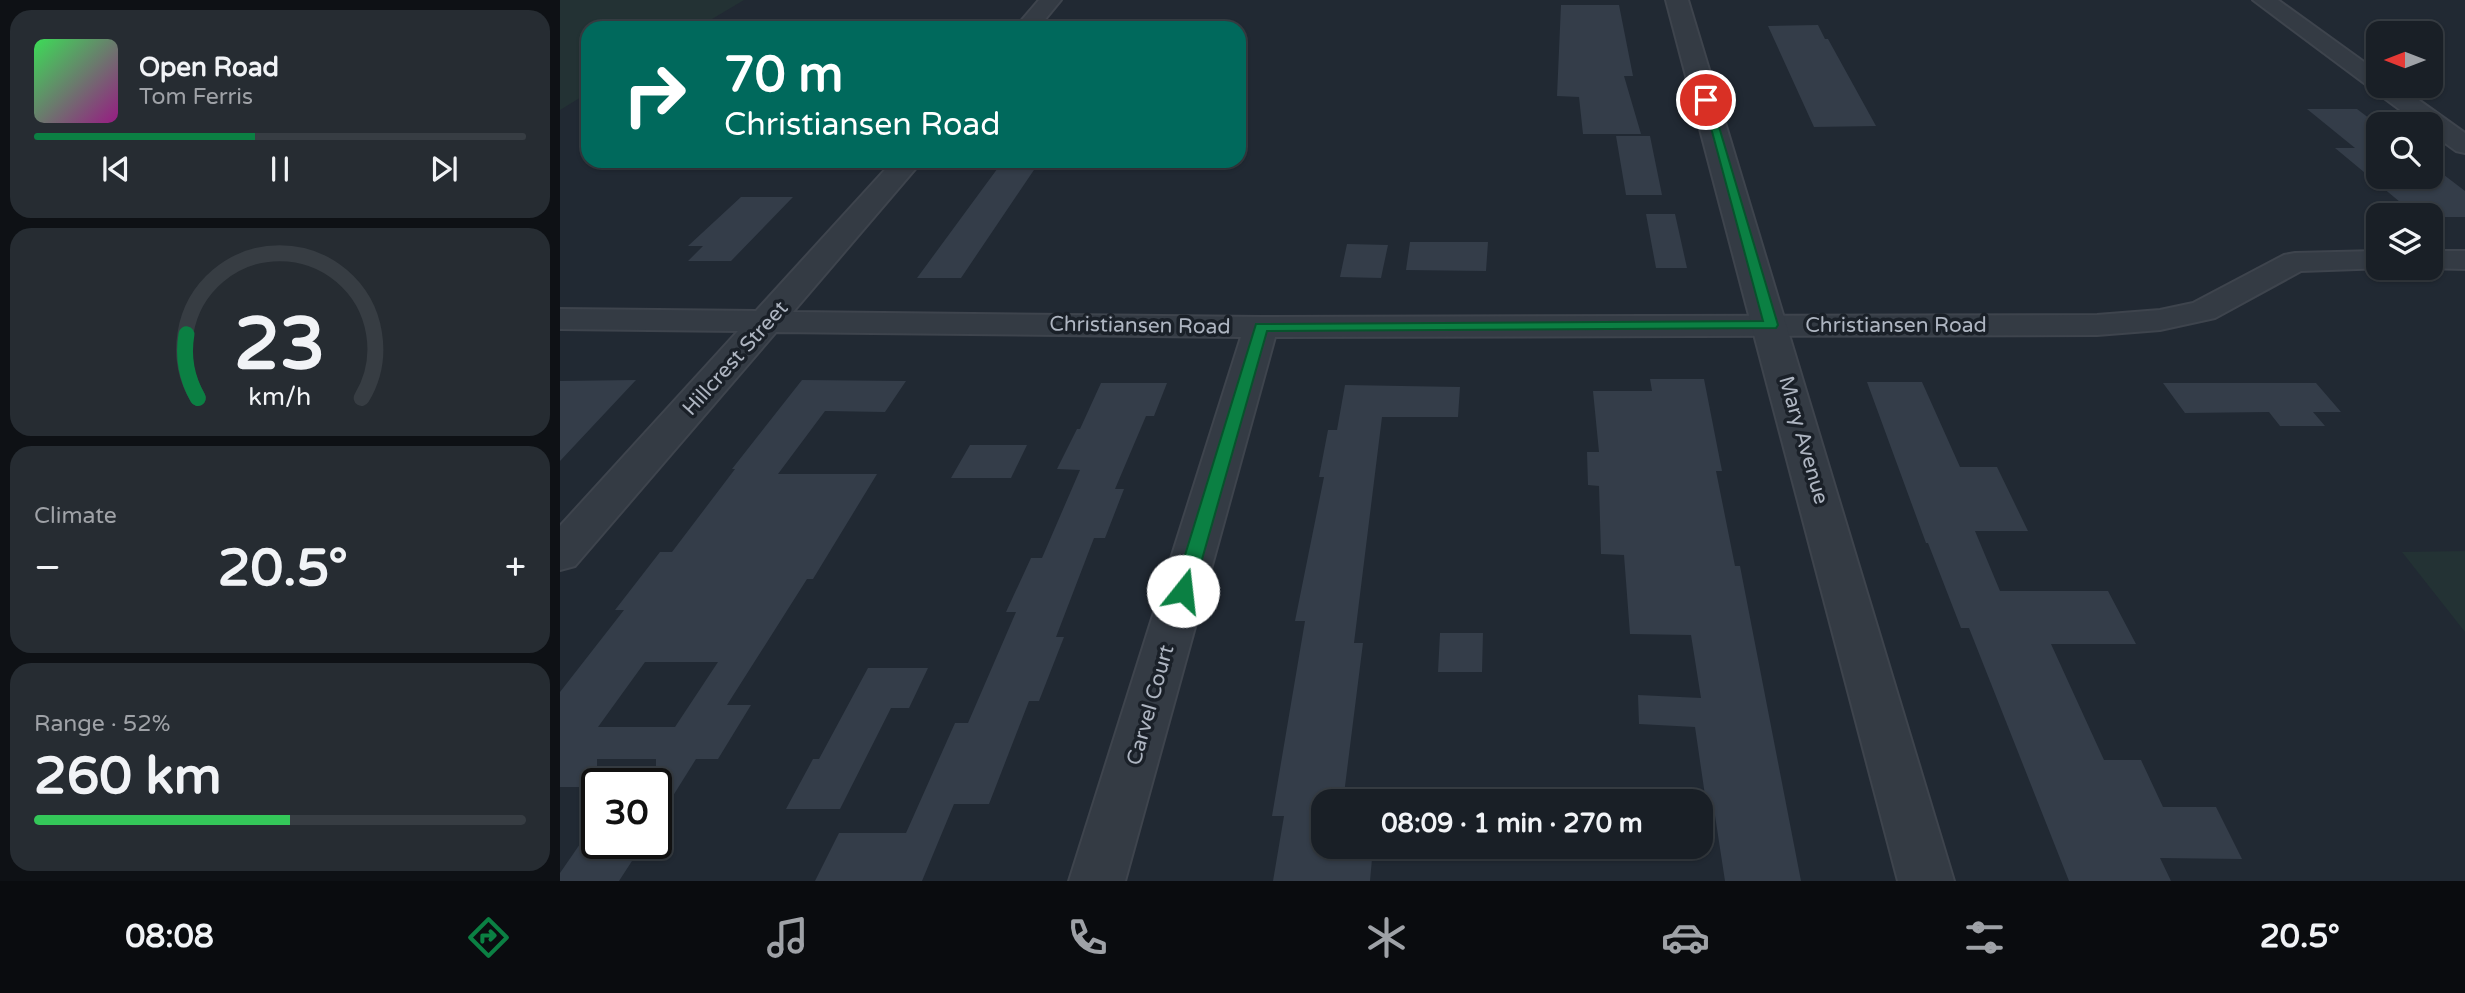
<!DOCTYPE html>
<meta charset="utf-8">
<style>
:root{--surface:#191f26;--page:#262c32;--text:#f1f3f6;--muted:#9fa2a7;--line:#373d43;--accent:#0b8043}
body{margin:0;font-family:"Varela Round",sans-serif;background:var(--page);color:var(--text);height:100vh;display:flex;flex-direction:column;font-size:26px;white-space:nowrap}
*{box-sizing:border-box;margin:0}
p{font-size:23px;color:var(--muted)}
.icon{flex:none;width:38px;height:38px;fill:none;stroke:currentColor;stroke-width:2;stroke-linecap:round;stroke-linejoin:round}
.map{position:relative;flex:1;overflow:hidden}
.details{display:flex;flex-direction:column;gap:10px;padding:10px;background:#0e1115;width:560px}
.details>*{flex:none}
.guide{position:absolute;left:21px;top:21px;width:665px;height:147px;border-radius:21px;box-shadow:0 2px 5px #0004,0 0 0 2px var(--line);background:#00695c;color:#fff;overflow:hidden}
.needle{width:46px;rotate:270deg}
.buttons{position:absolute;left:1806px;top:21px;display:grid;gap:14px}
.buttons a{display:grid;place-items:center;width:77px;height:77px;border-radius:14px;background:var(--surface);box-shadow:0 2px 5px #0004,0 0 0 2px var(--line);font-size:35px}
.speed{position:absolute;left:21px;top:768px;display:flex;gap:14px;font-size:35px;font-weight:700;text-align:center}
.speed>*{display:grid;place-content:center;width:91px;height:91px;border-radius:50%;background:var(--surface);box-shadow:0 2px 5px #0004,0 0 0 2px var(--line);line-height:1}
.speed .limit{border:4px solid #111;border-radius:10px;background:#fff;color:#111}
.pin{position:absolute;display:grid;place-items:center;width:60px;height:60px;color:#fff;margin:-30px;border:4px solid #fff;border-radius:50%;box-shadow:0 2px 7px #0007}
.me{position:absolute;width:77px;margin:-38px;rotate:16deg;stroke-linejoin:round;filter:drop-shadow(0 0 5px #0008)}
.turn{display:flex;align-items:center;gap:24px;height:147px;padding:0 28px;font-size:32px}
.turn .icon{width:91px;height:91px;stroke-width:2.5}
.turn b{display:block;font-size:49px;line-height:60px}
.big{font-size:52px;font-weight:800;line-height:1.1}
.details .card{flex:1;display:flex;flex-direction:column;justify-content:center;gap:10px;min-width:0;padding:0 24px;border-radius:21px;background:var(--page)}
.details .dial{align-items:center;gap:0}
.dial svg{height:182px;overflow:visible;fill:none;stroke:var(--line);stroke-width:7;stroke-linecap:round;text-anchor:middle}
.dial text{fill:var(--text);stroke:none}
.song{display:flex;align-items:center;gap:21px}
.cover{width:84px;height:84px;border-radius:10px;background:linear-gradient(135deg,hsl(130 70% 55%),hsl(310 70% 35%))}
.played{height:7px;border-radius:4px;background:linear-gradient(90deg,var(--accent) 45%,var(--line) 45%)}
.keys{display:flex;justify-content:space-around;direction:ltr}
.heat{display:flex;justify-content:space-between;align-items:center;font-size:38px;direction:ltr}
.charge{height:10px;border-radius:5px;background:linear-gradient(90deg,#34c759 52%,var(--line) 0)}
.trip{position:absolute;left:751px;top:789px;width:402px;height:70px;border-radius:21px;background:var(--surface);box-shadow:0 2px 5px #0004,0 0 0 2px var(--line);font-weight:800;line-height:70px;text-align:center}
.tab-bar{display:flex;height:112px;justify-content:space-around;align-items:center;background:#0a0c0f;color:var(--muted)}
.tab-bar .icon{width:49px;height:49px}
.tab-bar .current{color:var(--accent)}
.tab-bar b{font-size:32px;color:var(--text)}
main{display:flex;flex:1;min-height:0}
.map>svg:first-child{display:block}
</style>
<main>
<section class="details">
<div class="card">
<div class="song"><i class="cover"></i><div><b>Open Road</b><p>Tom Ferris</p></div></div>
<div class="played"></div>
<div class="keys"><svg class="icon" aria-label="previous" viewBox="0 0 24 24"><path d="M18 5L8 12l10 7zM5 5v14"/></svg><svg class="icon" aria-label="pause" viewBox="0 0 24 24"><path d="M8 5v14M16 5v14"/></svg><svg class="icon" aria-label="next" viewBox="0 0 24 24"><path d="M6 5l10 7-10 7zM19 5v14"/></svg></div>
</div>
<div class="card dial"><svg viewBox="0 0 100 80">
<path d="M14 69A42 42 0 1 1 86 69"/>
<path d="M14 69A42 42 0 0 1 9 41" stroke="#0b8043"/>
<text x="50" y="56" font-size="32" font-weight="700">23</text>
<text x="50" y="72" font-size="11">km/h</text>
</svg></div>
<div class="card"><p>Climate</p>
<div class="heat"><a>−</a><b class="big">20.5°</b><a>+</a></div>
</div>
<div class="card"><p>Range · 52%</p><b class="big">260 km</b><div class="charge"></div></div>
</section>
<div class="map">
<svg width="1905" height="881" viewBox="0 0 1905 881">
<rect width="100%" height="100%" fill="#212933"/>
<path fill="#233234" d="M 0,0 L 184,0 L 137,28 L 28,28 L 28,93 L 0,110 Z
M 1905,551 L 1905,632 L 1842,552 Z"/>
<path fill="#343d49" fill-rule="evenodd" d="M 1001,5 L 1059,5 L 1073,76 L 1064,76 L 1081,134 L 1023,134 L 1019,97 L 997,96 Z
M 1258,25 L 1265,39 L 1268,39 L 1316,126 L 1254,127 L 1208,26 Z
M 1747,109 L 1797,109 L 1818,125 L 1818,177 L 1871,177 L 1871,165 L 1905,191 L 1905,217 L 1885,217 L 1873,207 L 1846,207 L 1775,148 L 1795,148 Z
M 1056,136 L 1090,136 L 1102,195 L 1066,195 Z
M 443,161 L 480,161 L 401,278 L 357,278 Z
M 181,197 L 233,197 L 171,261 L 128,261 L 143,246 L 128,246 Z
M 1086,214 L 1115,214 L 1127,268 L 1096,268 Z
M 850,242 L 928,242 L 926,271 L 846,270 Z
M 787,244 L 828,245 L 821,278 L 780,277 Z
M 1090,379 L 1144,379 L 1162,471 L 1156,471 L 1175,566 L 1180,566 L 1241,881 L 1165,881 L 1154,809 L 1147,809 L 1135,727 L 1079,724 L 1078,695 L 1141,698 L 1131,635 L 1070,634 L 1064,555 L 1041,554 L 1039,486 L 1028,485 L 1027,452 L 1039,452 L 1033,391 L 1092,391 Z
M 76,380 L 0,461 L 0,381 Z
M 242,380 L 346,381 L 325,412 L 265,411 L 218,474 L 317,474 L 253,579 L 247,579 L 167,705 L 191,705 L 158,759 L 136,759 L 96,823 L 96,759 L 37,759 L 37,787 L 0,787 L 0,692 L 64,610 L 55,610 L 100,552 L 112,552 L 175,469 L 172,469 ZM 85,662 L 158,662 L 115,727 L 38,727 Z
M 1307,382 L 1362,382 L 1400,467 L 1437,467 L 1468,531 L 1415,531 L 1440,591 L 1548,591 L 1576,644 L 1491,644 L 1544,760 L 1581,760 L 1603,807 L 1656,807 L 1682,859 L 1600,858 L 1611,881 L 1509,881 L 1409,628 L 1401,628 L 1368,543 L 1366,543 Z
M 541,383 L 607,383 L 594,416 L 586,416 L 555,489 L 564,489 L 545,538 L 534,538 L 496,637 L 504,637 L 479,701 L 469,701 L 429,804 L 394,804 L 362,881 L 255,881 L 279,833 L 346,833 L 395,723 L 408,723 L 456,612 L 446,612 L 471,558 L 482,558 L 520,470 L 497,469 L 517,429 L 520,429 Z
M 1603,383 L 1756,383 L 1781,412 L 1753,412 L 1765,426 L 1720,426 L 1709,412 L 1625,413 Z
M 785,385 L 900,387 L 898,417 L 822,417 L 794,643 L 803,643 L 783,802 L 763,802 L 763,847 L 813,848 L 810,881 L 713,881 L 724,816 L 712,816 L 745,621 L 735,621 L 764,477 L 759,477 L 768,430 L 777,430 Z
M 410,445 L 467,445 L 451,478 L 391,478 Z
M 880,633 L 923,633 L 922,672 L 878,672 Z
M 308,668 L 368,668 L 349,708 L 331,708 L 280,809 L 226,809 L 253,759 L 259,759 Z
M 20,844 L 83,844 L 59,881 L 0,881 L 0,873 Z"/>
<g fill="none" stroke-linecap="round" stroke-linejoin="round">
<defs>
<path id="minor" d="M 479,0 L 501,0 L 478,28 L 455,28 Z
M 1693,0 L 1718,0 L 1818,72 L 1818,86 L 1839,86 L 1905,133 L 1905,153 L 1896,151 L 1871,133 L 1871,124 L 1859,124 Z
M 333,161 L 362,161 L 233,312 L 701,317 L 1537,315 L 1600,310 L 1633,303 L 1724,255 L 1735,253 L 1818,251 L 1818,268 L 1825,268 L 1741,271 L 1655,318 L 1600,330 L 1537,335 L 715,337 L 565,881 L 509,881 L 681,337 L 216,332 L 15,566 L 0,570 L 0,526 L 178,331 L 0,329 L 0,309 L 196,311 Z
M 1871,251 L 1905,251 L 1905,269 L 1864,268 L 1871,268 Z"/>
<path id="tertiary" d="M 1106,0 L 1128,0 L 1394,881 L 1338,881 Z"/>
</defs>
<use href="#minor" stroke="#3e444d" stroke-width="4"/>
<use href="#tertiary" stroke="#3e444d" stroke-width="4"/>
<use href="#minor" fill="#343b44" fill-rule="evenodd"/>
<use href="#tertiary" fill="#343b44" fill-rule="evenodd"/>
</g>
<path fill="#0b8043" stroke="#07532c" stroke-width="2" d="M 1143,98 L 1151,100 L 1218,325 L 1216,328 L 707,331 L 633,591 L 630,596 L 623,598 L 617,596 L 614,591 L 696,324 L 1203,321 Z"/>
<g text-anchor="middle" stroke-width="7" stroke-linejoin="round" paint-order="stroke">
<g font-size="21" fill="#aeb5c1" stroke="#1a2028">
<text transform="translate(580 325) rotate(1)" y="7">Christiansen Road</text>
<text x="1336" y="332">Christiansen Road</text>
<text transform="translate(175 358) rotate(-48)" y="7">Hillcrest Street</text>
<text transform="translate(1244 440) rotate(74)" y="7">Mary Avenue</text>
<text transform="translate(590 705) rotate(-74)" y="7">Carvel Court</text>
</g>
</g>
</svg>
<div class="buttons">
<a><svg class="needle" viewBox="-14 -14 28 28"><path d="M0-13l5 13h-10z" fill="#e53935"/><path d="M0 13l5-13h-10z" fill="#9fa2a7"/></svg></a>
<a><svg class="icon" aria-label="search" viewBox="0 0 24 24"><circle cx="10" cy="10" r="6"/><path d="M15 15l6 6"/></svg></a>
<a><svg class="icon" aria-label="layers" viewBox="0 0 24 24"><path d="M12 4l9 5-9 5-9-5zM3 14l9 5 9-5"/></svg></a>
</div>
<div class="speed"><div class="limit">30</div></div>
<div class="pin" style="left:1146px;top:100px;background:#d93025"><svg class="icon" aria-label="arrive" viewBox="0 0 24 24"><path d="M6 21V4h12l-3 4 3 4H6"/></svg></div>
<svg class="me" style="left:623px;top:591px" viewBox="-20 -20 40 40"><circle r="19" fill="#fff"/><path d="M0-13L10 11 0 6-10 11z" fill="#0b8043"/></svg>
<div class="trip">08:09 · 1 min · 270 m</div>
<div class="guide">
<div class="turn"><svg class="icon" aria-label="right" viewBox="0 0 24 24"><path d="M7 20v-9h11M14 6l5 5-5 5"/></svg><div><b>70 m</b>Christiansen Road</div></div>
</div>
</div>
</main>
<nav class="tab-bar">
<b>08:08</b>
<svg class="icon current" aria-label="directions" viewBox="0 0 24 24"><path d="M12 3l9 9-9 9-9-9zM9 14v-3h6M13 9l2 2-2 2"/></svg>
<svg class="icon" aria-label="music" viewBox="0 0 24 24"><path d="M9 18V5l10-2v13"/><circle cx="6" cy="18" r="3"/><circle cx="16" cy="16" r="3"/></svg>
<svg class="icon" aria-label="phone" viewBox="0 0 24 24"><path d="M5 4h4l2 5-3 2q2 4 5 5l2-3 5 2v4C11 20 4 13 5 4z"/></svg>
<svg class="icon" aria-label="climate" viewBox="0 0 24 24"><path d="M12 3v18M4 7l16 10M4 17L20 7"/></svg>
<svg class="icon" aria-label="car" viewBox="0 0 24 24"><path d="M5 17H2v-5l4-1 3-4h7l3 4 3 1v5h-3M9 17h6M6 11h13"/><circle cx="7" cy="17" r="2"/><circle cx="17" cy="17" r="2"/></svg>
<svg class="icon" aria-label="filters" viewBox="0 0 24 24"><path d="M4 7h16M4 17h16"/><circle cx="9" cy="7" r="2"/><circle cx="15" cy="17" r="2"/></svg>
<b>20.5°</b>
</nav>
